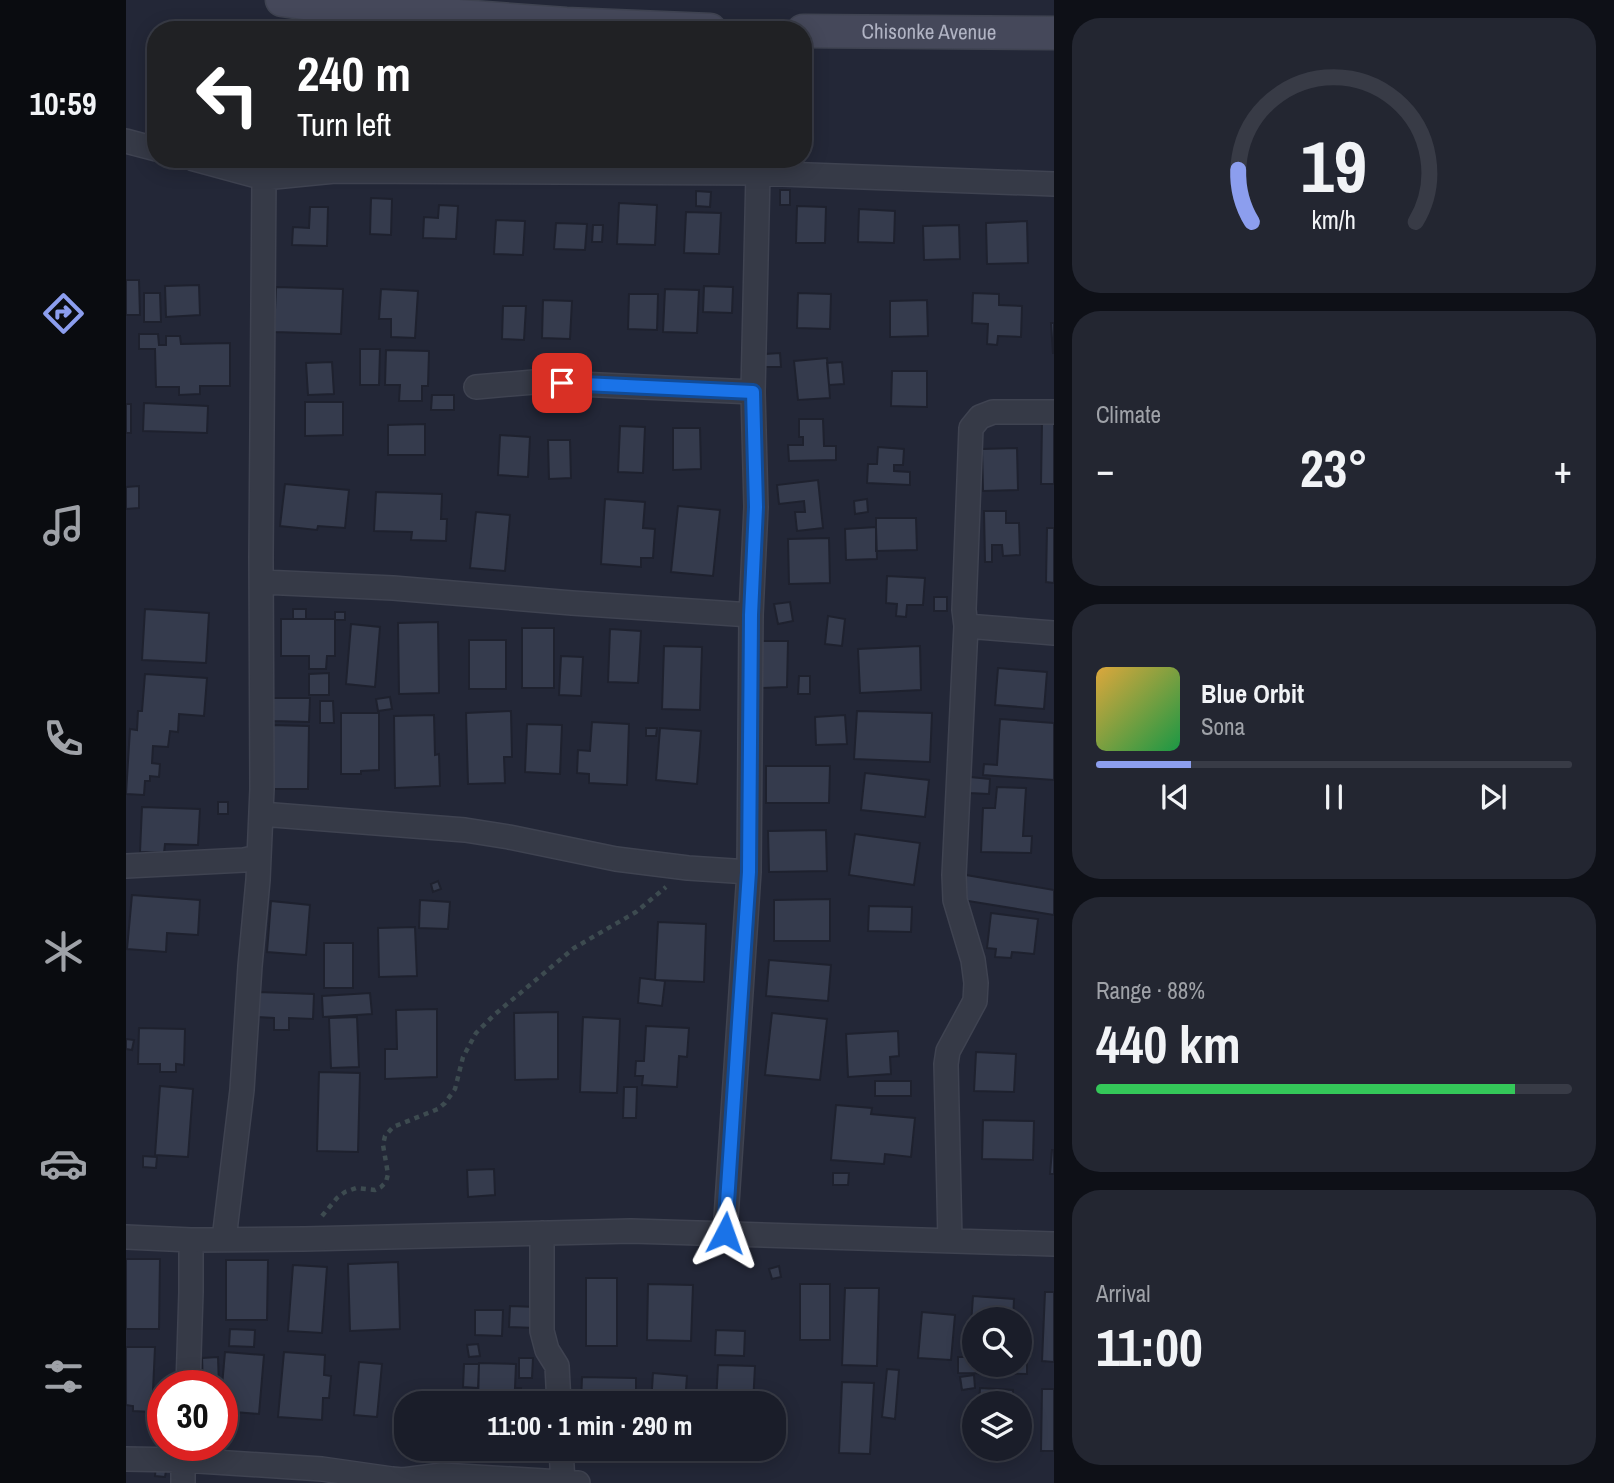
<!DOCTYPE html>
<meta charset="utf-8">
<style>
:root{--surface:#1a1d29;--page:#232631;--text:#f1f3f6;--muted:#9fa2a8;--line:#383b46;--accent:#8c9eee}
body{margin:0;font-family:"Archivo Narrow",sans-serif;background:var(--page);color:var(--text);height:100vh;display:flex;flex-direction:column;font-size:26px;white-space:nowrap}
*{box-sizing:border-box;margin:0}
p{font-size:23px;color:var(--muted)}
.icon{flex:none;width:38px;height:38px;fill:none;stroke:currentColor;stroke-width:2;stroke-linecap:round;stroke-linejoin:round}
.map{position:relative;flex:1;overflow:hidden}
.details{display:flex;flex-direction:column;gap:18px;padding:18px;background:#0e1017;width:560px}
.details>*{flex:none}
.top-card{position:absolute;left:21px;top:21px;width:665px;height:147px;border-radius:28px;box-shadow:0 4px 18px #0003,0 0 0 2px var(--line);background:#202124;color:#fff;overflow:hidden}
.buttons{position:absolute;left:836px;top:1307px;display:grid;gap:14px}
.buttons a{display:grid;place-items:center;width:70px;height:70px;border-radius:50%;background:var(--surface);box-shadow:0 4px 18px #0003,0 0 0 2px var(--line);font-size:35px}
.speed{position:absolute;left:21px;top:1370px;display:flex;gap:14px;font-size:35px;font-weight:700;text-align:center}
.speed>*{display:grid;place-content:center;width:91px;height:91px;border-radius:50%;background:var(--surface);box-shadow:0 4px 18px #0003,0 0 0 2px var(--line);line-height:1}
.speed .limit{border:10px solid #d22;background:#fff;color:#111}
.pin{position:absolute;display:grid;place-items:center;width:60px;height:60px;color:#fff;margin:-30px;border-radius:14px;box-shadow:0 4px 10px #0006}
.me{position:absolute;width:77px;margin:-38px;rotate:4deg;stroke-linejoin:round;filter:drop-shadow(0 0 5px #0008)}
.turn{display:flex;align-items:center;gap:24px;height:147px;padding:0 35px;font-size:32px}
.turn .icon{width:91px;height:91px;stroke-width:2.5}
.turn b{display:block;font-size:49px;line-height:60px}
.big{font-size:52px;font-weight:700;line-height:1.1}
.details .widget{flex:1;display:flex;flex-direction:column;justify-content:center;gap:10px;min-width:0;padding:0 24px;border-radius:28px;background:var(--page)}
.details .dial{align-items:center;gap:0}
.dial svg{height:182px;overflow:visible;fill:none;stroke:var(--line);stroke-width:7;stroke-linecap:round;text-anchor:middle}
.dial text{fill:var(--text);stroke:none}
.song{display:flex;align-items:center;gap:21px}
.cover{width:84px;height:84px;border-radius:10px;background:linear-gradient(135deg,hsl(40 70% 55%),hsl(140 70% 35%))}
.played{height:7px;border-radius:4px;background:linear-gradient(90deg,var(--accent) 20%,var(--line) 20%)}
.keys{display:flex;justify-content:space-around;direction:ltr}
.heat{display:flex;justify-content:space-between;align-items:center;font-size:38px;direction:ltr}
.charge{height:10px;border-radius:5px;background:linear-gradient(90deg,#34c759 88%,var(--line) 0)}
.trip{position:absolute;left:268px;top:1391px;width:392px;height:70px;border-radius:28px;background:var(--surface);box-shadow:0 4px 18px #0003,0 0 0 2px var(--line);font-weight:700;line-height:70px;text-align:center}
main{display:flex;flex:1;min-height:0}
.tabs{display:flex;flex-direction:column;width:126px;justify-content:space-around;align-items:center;background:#0a0c10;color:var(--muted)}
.tabs .icon{width:49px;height:49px}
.tabs .current{color:var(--accent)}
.tabs b{font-size:32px;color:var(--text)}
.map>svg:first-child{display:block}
</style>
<main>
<nav class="tabs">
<b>10:59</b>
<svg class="icon current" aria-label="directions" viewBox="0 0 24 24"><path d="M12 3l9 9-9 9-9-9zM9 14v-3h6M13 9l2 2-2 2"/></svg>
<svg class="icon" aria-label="music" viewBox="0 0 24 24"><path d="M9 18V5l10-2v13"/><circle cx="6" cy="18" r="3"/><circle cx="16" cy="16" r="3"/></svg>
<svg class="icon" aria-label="phone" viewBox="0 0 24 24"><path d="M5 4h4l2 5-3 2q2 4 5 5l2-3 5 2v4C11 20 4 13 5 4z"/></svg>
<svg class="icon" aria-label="climate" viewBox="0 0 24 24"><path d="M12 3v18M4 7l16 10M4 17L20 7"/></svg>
<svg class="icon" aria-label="car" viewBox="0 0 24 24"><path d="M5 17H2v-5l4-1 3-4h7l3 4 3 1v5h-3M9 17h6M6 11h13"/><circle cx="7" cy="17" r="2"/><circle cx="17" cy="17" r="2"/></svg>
<svg class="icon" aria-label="filters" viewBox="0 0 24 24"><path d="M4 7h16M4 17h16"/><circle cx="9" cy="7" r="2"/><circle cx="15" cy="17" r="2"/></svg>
</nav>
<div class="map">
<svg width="928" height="1483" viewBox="0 0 928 1483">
<rect width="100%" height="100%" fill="#232737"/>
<path fill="#353b4d" stroke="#1e212e" stroke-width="2" d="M 654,190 L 664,190 L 664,205 L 654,205 Z
M 570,191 L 585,192 L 584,207 L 570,206 Z
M 245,198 L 266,199 L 265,235 L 244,234 Z
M 493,203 L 531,205 L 529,245 L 491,244 Z
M 313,205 L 332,206 L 330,239 L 297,238 L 298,217 L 312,218 Z
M 671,206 L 700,207 L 699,243 L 670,243 Z
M 184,207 L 202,207 L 201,246 L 166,245 L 167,227 L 183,228 Z
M 733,209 L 769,211 L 768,243 L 732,242 Z
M 560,212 L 595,213 L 593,254 L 558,253 Z
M 370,220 L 399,221 L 397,255 L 368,254 Z
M 901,221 L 902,263 L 861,264 L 860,223 Z
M 430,223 L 461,224 L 459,250 L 428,249 Z
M 467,225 L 477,225 L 476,242 L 466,242 Z
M 833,225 L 834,259 L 798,260 L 797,226 Z
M 0,280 L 13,280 L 14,315 L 0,315 Z
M 73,285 L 74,315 L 40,317 L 39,286 Z
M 578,286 L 607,287 L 606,313 L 577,312 Z
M 150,287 L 217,289 L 215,334 L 148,332 Z
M 255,289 L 292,291 L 289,338 L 265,337 L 265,319 L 253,319 Z
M 539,289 L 573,290 L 571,333 L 537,332 Z
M 18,293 L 34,293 L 35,322 L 18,322 Z
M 672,293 L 705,294 L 704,329 L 671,328 Z
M 847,293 L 873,294 L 873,305 L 896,306 L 895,337 L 872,336 L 871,345 L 861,344 L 862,324 L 846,323 Z
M 503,294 L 532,294 L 531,330 L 502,329 Z
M 417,300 L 446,301 L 444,339 L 416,338 Z
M 801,300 L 802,336 L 764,337 L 764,301 Z
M 377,306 L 400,306 L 398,340 L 376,339 Z
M 925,323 L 928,323 L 928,353 L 927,353 Z
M 13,334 L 32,334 L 33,345 L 40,345 L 40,336 L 54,336 L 55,344 L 104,343 L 104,386 L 74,386 L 74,394 L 53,395 L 53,387 L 30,387 L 29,349 L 13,349 Z
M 234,349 L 254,349 L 253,385 L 234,385 Z
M 260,350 L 303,351 L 302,386 L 296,386 L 296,401 L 273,401 L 274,385 L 259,385 Z
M 654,353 L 655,367 L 639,367 L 639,354 Z
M 701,358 L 704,398 L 672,400 L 668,361 Z
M 206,362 L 208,394 L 182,395 L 180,363 Z
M 716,362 L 718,384 L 703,385 L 701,363 Z
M 766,371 L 801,371 L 801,407 L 765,406 Z
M 306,395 L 328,395 L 328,410 L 305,410 Z
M 179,402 L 217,402 L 217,435 L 179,436 Z
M 18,403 L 82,406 L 81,433 L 17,431 Z
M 0,404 L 5,404 L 5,433 L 0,433 Z
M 673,419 L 697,419 L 698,446 L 710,446 L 710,460 L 663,461 L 662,445 L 677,445 L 677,437 L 673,437 Z
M 916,422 L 928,422 L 928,484 L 915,484 Z
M 299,424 L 299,455 L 262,455 L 262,425 Z
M 494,426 L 519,427 L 517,473 L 492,472 Z
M 547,428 L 574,428 L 575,469 L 547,470 Z
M 374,435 L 404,437 L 402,477 L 372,475 Z
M 422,440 L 444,440 L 445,478 L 423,479 Z
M 752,447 L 778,449 L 777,465 L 768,465 L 768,471 L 784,472 L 784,485 L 741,483 L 742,464 L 751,464 Z
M 891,448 L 892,490 L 857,491 L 856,449 Z
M 692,480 L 697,528 L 671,531 L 669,512 L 679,512 L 678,501 L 653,504 L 651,485 Z
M 159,484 L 223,490 L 219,528 L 192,526 L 191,530 L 154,526 Z
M 13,486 L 13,508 L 0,509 L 0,487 Z
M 250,492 L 316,494 L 315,519 L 321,519 L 320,541 L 285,540 L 286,532 L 248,531 Z
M 479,499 L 519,502 L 517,528 L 529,529 L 527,558 L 515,558 L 515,567 L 475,564 Z
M 741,499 L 742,512 L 729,514 L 728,501 Z
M 552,506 L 594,510 L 587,576 L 545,572 Z
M 858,511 L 880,511 L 880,523 L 893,523 L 894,555 L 877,556 L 876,545 L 866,545 L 866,562 L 859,562 Z
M 350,512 L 384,515 L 379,571 L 344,568 Z
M 750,518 L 790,518 L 791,550 L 750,551 Z
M 750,527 L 751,559 L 720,560 L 719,529 Z
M 921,528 L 928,528 L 928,583 L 920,582 Z
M 703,538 L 704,583 L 663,584 L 662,539 Z
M 761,576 L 799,578 L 797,605 L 781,605 L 780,617 L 770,616 L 771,604 L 760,603 Z
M 808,597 L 821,597 L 821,611 L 808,611 Z
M 664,602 L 667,621 L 652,624 L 648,604 Z
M 19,609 L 83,613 L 80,663 L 16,660 Z
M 167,609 L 180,609 L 180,619 L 167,619 Z
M 209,612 L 219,612 L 219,620 L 209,620 Z
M 702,616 L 719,619 L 716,646 L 699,644 Z
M 155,619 L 209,619 L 209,656 L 201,656 L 200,669 L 183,669 L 183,656 L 155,656 Z
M 312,622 L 313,693 L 273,694 L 272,623 Z
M 225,624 L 254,627 L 249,687 L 220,684 Z
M 396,628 L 428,628 L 428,688 L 396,688 Z
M 484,629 L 515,631 L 512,683 L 482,682 Z
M 343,640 L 380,640 L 380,689 L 343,689 Z
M 635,641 L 662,641 L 661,687 L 634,688 Z
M 538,646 L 576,647 L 574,710 L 536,709 Z
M 794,646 L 795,690 L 734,693 L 732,649 Z
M 435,656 L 457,657 L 455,696 L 433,695 Z
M 872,668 L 921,672 L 918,709 L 869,705 Z
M 203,673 L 203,695 L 183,695 L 183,674 Z
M 19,674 L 81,678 L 78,716 L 53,714 L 52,732 L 44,731 L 42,747 L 27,746 L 26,763 L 34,764 L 33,777 L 24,776 L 24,781 L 19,781 L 18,795 L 0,794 L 4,729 L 11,730 L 12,711 L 16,711 Z
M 673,676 L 684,676 L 684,694 L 672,694 Z
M 264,697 L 266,709 L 252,711 L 250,699 Z
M 147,698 L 184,698 L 183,722 L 147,721 Z
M 194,701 L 207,701 L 208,723 L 194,723 Z
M 385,711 L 386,757 L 378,757 L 379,783 L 342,784 L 340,713 Z
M 731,711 L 806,713 L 804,762 L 728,759 Z
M 215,713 L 253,713 L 253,770 L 235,771 L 235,774 L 215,774 Z
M 308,715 L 309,755 L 313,754 L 314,786 L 269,788 L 268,716 Z
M 719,715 L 721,744 L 690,745 L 689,717 Z
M 874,719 L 928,723 L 928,780 L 857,775 L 858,764 L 871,765 Z
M 466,722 L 503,724 L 501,785 L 463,783 L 463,774 L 451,773 L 452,750 L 464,751 Z
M 401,724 L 436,725 L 434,774 L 399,772 Z
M 145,725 L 183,726 L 182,789 L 145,789 Z
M 520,728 L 531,728 L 530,736 L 520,736 Z
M 534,728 L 575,731 L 571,784 L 530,780 Z
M 640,766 L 704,766 L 703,803 L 640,803 Z
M 739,773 L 803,780 L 799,817 L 735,810 Z
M 844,777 L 864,779 L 863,794 L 843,793 Z
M 871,787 L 900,788 L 897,836 L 906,836 L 905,853 L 855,852 L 857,808 L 869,808 Z
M 92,802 L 102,802 L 102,814 L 92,814 Z
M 16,807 L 74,809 L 72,845 L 39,844 L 38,853 L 14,852 Z
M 700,830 L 701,871 L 643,872 L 642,831 Z
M 729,834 L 794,843 L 788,885 L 723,875 Z
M 840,875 L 928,890 L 928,915 L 836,900 Z
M 312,881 L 315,889 L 307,892 L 305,884 Z
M 6,895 L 74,900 L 72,935 L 41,933 L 40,952 L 1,949 Z
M 704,899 L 704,941 L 648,941 L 648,900 Z
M 294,900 L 324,902 L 322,929 L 293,928 Z
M 145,901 L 184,905 L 180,955 L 141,952 Z
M 743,906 L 786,907 L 785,932 L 742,931 Z
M 865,913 L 912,919 L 908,954 L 886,952 L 885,958 L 869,957 L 870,949 L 861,948 Z
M 532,922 L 580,924 L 578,982 L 529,980 Z
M 289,927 L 291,976 L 253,977 L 252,928 Z
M 198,943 L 227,943 L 227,988 L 198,988 Z
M 643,960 L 705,965 L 702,1001 L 640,996 Z
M 514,978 L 539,981 L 536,1006 L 512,1003 Z
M 132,992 L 188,994 L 187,1019 L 163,1018 L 163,1030 L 148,1030 L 148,1018 L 131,1017 Z
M 244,993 L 246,1014 L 197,1017 L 196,996 Z
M 311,1009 L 311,1077 L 259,1079 L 259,1049 L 271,1049 L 270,1010 Z
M 432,1012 L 432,1079 L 389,1080 L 388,1013 Z
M 646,1013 L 701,1019 L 694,1080 L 639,1075 Z
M 231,1017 L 233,1067 L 205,1068 L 203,1018 Z
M 457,1017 L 494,1019 L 491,1093 L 454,1092 Z
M 520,1026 L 563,1028 L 561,1057 L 553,1056 L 551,1087 L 516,1085 L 517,1076 L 509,1076 L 510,1061 L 518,1061 Z
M 13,1028 L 59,1029 L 58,1065 L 50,1064 L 50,1072 L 34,1072 L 34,1064 L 12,1064 Z
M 772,1031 L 773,1056 L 764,1057 L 765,1074 L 722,1077 L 720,1034 Z
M 0,1039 L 8,1040 L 6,1050 L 0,1049 Z
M 850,1052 L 890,1054 L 888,1092 L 848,1091 Z
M 193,1072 L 234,1073 L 232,1152 L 191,1151 Z
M 749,1081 L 785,1081 L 785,1096 L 749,1096 Z
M 34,1086 L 67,1089 L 62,1157 L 29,1155 Z
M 498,1087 L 511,1087 L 510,1118 L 497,1118 Z
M 710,1105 L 746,1108 L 745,1114 L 789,1118 L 785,1157 L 759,1154 L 758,1164 L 705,1160 Z
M 857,1120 L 908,1121 L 907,1160 L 856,1159 Z
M 926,1150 L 928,1150 L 928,1174 L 924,1174 Z
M 17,1156 L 31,1157 L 30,1168 L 17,1167 Z
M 368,1169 L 369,1195 L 342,1197 L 341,1170 Z
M 707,1173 L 723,1173 L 722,1185 L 707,1185 Z
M 0,1259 L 34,1259 L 33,1329 L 0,1329 Z
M 100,1260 L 142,1260 L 141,1320 L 100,1320 Z
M 272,1262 L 274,1329 L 224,1331 L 222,1264 Z
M 167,1265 L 201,1267 L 196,1333 L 162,1331 Z
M 653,1266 L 655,1277 L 646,1279 L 643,1269 Z
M 460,1278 L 491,1278 L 491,1346 L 460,1346 Z
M 522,1284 L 567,1285 L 565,1341 L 521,1340 Z
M 674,1284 L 704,1284 L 704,1340 L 674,1340 Z
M 719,1288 L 753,1288 L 751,1366 L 716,1365 Z
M 919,1292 L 928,1292 L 928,1362 L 916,1361 Z
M 847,1296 L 888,1299 L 887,1320 L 849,1320 L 849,1353 L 843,1353 Z
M 384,1306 L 411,1307 L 410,1328 L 383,1327 Z
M 349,1310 L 377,1310 L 376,1336 L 349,1335 Z
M 796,1312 L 829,1315 L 825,1360 L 792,1358 Z
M 104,1329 L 129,1330 L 128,1347 L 103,1346 Z
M 590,1330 L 619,1331 L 618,1356 L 589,1355 Z
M 352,1344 L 354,1356 L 343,1357 L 341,1345 Z
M 894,1346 L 901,1346 L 901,1374 L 832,1373 L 832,1357 L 849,1357 L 849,1365 L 894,1365 Z
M 0,1347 L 29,1347 L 26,1412 L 7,1411 L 7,1406 L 0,1405 Z
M 99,1352 L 138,1355 L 133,1414 L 96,1411 L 96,1386 Z
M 158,1352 L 199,1355 L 198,1375 L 205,1376 L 203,1398 L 197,1398 L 196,1420 L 152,1417 Z
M 92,1357 L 93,1386 L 77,1386 L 76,1358 Z
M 393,1358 L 407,1358 L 406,1378 L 393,1378 Z
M 233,1362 L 256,1364 L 251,1417 L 228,1415 Z
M 353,1363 L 390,1364 L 389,1388 L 395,1388 L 394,1403 L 352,1404 Z
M 338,1364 L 353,1364 L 352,1388 L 337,1387 Z
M 592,1365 L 629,1366 L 627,1404 L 590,1404 Z
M 761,1369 L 773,1370 L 769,1419 L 756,1417 Z
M 527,1373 L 561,1376 L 559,1404 L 525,1404 Z
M 848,1375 L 849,1388 L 836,1390 L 834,1377 Z
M 456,1377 L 510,1378 L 510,1404 L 455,1404 Z
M 716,1382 L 748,1383 L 744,1454 L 713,1453 Z
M 854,1388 L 887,1390 L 886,1404 L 853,1404 Z
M 916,1389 L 928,1389 L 928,1451 L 915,1451 Z
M 30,1464 L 41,1465 L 39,1477 L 29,1476 Z"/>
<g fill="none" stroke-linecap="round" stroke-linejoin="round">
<defs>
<path id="street" d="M 0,141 L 30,149
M 68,159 L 138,178 L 209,171 L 632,173 L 928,184
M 350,387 L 408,382 L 627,392
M 928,412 L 867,412 L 854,417 L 845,428 L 838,610 L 840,626 L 928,633
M 136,582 L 267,588 L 446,603 L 625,615
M 135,814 L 339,830 L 383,837 L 490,859 L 562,868 L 623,872
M 0,866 L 118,860 L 132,857
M 416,1233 L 416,1331 L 421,1350 L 431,1366 L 433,1404
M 599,1233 L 623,872 L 625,615 L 630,507 L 627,392 L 632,173
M 0,1237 L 65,1240 L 178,1239 L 505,1231 L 928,1244
M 98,1239 L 116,1090 L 124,966 L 132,880 L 136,789 L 135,557 L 138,178
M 824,1240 L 820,1064 L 822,1051 L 849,1001 L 850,983 L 847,960 L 829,900 L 828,875 L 840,626
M 62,1386 L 65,1292 L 65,1240
M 435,1449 L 437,1483
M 0,1459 L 57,1460 L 59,1446
M 57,1483 L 57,1460 L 196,1469 L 266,1479 L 277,1480 L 316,1475 L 452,1483"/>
<g id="secondary">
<path d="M 156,0 L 198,6 L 440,24 L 584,30"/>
<path id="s1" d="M 677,31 L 928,33"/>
</g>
</defs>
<use href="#street" stroke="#3f4351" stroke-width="26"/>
<use href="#secondary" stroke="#3f4351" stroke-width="35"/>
<path stroke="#3d4b50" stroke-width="4.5" stroke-dasharray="5 5" stroke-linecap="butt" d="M 196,1216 L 211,1198 L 219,1192 L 230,1188 L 249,1190 L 255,1187 L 260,1182 L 262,1174 L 257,1145 L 259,1136 L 267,1127 L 312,1109 L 319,1103 L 329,1089 L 337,1057 L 350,1033 L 368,1015 L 448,948 L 510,912 L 540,887"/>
<use href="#street" stroke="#363a47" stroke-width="23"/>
<use href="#secondary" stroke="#45485a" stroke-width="32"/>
</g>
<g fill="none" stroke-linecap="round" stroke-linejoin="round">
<defs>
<path id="route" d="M 436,383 L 627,392 L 630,507 L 625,615 L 623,872 L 599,1233"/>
</defs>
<use href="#route" stroke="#114b97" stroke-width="18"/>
<use href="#route" stroke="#1a73e8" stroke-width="12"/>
</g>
<g text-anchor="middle" stroke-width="7" stroke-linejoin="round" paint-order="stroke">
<g font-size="21" fill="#b1b4c4" stroke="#1c1f2c">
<text dy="7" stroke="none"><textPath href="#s1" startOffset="126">Chisonke Avenue</textPath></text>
</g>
</g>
</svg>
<div class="buttons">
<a><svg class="icon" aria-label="search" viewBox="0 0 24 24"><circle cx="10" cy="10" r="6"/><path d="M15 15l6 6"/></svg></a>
<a><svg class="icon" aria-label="layers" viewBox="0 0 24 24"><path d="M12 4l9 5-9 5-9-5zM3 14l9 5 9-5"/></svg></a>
</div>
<div class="speed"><div class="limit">30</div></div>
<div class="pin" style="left:436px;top:383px;background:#d93025"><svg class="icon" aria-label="arrive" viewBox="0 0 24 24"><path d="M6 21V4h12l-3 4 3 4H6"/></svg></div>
<svg class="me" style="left:599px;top:1233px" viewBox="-20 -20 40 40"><path d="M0-17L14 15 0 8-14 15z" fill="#1a73e8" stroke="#fff" stroke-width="4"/></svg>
<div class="trip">11:00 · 1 min · 290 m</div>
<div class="top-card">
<div class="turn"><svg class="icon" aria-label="left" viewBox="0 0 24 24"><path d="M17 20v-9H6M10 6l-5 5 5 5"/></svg><div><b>240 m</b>Turn left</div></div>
</div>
</div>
<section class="details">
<div class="widget dial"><svg viewBox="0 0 100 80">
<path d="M14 69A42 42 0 1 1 86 69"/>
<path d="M14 69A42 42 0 0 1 8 46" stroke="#8c9eee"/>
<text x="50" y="56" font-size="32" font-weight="700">19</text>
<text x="50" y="72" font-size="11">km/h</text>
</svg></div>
<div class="widget"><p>Climate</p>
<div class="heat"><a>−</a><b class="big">23°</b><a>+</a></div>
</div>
<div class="widget">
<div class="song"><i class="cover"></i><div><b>Blue Orbit</b><p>Sona</p></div></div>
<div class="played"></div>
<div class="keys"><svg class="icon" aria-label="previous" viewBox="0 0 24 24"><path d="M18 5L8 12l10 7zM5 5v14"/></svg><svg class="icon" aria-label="pause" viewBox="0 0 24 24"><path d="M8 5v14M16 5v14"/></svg><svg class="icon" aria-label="next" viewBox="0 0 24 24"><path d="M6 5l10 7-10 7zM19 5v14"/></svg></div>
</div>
<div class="widget"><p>Range · 88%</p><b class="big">440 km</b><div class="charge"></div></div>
<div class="widget"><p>Arrival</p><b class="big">11:00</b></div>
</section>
</main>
